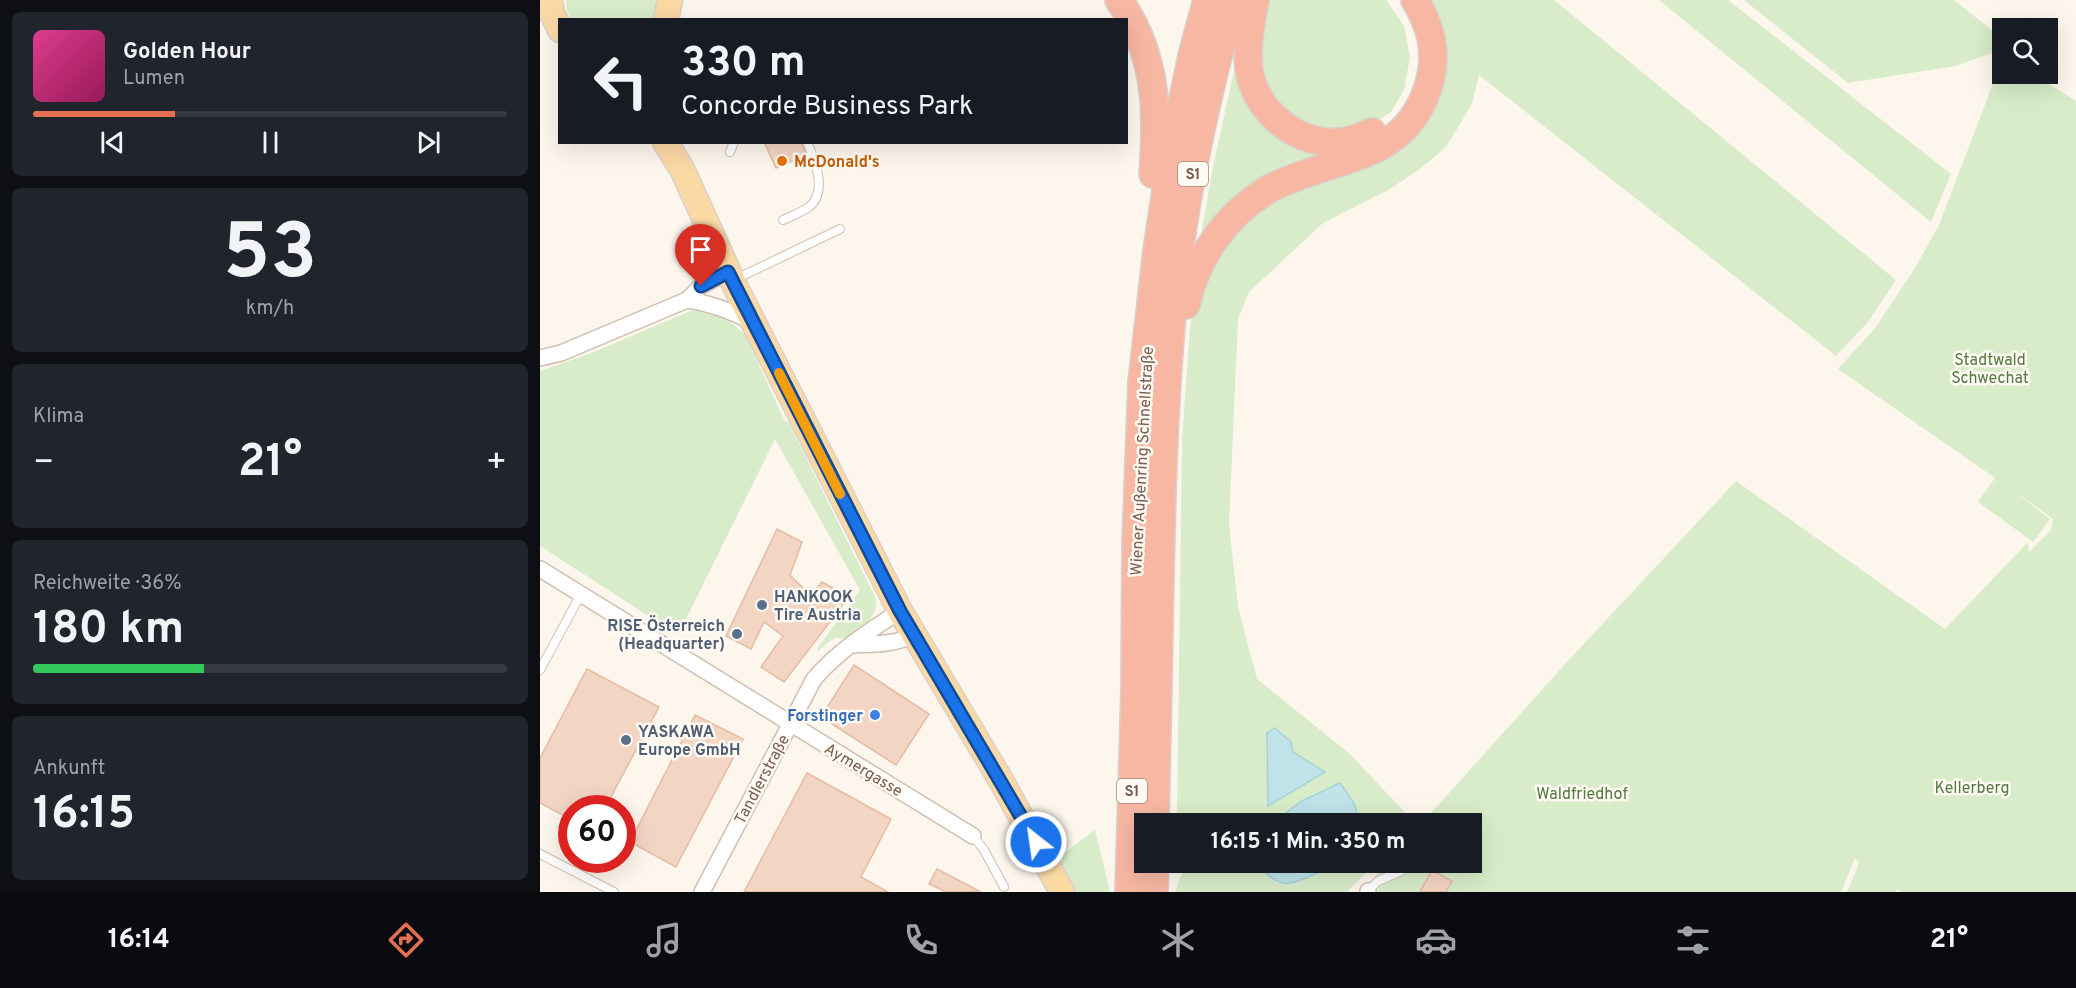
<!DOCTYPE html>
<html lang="de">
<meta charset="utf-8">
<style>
:root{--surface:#171b24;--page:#20242c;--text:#f1f3f6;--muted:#9ea1a6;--line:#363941;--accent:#e76f51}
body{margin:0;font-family:Overpass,sans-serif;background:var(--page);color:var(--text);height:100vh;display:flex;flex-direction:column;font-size:22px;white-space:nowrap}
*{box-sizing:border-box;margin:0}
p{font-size:20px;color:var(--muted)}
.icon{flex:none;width:33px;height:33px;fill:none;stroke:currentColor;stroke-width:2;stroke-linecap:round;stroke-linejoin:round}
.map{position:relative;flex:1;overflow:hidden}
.side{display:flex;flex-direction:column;gap:12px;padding:12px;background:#0d0f14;width:540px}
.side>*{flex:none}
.banner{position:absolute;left:18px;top:18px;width:570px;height:126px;border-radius:0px;box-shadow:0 6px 24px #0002;background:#171b24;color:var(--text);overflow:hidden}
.buttons{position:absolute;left:1452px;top:18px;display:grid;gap:12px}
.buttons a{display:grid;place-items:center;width:66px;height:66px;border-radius:0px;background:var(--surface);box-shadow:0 6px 24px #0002;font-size:30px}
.speed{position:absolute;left:18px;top:795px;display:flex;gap:12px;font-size:30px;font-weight:700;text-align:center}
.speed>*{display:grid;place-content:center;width:78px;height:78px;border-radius:50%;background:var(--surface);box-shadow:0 6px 24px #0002;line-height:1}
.speed .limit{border:9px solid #d22;background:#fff;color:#111}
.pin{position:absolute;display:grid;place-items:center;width:51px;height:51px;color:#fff;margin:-62px -26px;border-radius:50% 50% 50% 0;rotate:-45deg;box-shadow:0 0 6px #0007}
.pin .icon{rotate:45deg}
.me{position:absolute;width:66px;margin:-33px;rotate:330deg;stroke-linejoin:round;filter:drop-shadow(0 0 4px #0008)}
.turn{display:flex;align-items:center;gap:21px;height:126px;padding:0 24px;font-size:27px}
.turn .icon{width:78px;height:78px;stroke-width:2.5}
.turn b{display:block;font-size:42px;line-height:51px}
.big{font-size:45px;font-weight:700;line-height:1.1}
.side .card{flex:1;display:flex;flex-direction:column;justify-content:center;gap:9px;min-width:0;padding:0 21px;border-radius:9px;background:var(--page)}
.side .dial{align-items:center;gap:0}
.dial b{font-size:78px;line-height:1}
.song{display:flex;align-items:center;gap:18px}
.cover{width:72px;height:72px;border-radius:9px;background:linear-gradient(135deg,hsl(330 70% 55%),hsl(330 70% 35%))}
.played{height:6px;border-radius:3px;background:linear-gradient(90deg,var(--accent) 30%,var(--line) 30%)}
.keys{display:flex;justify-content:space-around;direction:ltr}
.heat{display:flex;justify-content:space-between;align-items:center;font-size:33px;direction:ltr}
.charge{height:9px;border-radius:4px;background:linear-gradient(90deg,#34c759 36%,var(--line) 0)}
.trip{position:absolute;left:594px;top:813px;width:348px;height:60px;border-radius:0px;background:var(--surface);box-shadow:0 6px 24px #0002;font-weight:700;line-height:60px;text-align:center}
.tabs{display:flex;height:96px;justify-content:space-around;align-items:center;background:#090b0e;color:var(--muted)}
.tabs .icon{width:42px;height:42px}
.tabs .active{color:var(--accent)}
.tabs b{font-size:27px;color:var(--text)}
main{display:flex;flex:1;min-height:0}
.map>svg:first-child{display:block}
</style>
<main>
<section class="side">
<div class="card">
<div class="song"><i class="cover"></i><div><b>Golden Hour</b><p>Lumen</p></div></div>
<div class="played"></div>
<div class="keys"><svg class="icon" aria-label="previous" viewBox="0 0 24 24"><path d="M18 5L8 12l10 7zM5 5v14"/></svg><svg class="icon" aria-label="pause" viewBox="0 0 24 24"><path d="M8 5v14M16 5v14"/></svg><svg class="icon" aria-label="next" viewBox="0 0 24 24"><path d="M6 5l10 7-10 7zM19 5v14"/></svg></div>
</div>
<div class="card dial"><b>53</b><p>km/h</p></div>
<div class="card"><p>Klima</p>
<div class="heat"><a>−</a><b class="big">21°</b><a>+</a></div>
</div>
<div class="card"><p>Reichweite · 36%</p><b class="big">180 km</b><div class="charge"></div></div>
<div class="card"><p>Ankunft</p><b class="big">16:15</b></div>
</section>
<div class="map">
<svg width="1536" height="892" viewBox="0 0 1536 892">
<rect width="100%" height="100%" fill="#fdf6ec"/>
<path fill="#d8ecc9" d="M 26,0 L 118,0 L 117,10 L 113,20 L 31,19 L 27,11 Z
M 721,0 L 846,0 L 864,26 L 870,57 L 864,90 L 851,112 L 827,127 L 804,134 L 756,125 L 728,99 L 717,42 Z
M 886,0 L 1014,0 L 1356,280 L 1328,322 L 1296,356 L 939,75 L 932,104 L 906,147 L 881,168 L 850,189 L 783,223 L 709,292 L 698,319 L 689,524 L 698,607 L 717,679 L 810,754 L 872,820 L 869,824 L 644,824 L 637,817 L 642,441 L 650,328 L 659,278 L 698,220 L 887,114 Z
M 1119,0 L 1188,0 L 1411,174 L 1391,222 Z
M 1204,0 L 1414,0 L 1458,35 L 1452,53 L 1415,66 L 1308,83 Z
M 698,52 L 710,96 L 811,147 L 693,203 L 661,235 L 672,172 Z
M 1462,73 L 1494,74 L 1536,101 L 1536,892 L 1362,892 L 1356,889 L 1356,892 L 1307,892 L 1319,863 L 1315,858 L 1301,892 L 837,892 L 842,884 L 834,877 L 848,863 L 932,862 L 932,824 L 882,823 L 1026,663 L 1196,481 L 1405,629 L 1488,542 L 1489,552 L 1511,530 L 1513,519 L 1471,489 L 1510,519 L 1493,542 L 1438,502 L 1455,478 L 1298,369 L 1336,327 L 1375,268 L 1399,225 L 1454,81 Z
M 155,309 L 166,310 L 184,317 L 205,334 L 244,420 L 249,423 L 331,589 C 333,593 336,598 336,602 C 338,614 319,637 308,639 C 303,640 299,636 294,639 C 288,642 283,647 278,651 L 277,649 L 320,590 L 235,439 L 138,635 L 0,546 L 0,371 L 54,352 Z
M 555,830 L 570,892 L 531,892 L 515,860 Z
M 646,863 L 836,863 L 807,892 L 635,892 Z"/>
<path fill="#bfe3e8" stroke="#a5d3da" stroke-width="1.5" d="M 735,728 L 751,742 L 753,752 L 785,772 L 728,806 L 727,733 Z
M 800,783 C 809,795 820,809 817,823 L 732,823 L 762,801 Z
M 722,863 L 722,862 L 793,863 C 787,868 781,871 773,875 C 751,885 740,889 722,869 Z"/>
<path fill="#f3d5c3" stroke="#e6bba3" stroke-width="1.5" d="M 224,142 L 261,142 L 266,155 L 236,168 Z
M 237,529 L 262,542 L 250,575 L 270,595 L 282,582 L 309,597 L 244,682 L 221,667 L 243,636 L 224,622 L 211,649 L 186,636 Z
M 314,665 L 389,714 L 356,765 L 281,717 Z
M 47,669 L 119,707 L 65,808 L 32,808 L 32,820 L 0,803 L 0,758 Z
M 155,715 L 203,739 L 136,867 L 90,842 Z
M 267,773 L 351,819 L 321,877 L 348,892 L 204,892 Z
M 397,869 L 441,892 L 406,892 L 389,884 Z
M 892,870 L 912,881 L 906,892 L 880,892 Z"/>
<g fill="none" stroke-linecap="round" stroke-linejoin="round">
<defs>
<path id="lane" d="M 190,152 L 194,142
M 243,220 C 251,216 262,212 269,207 C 288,192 275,160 267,142
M 196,279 L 300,229
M 0,670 L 41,594
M 433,836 L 444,850 L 464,887
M 0,854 L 74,892
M 828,891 L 838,881 L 861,871"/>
<path id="street" d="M 147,300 C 171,303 191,311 213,322
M 0,358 L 21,353 L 147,300 L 161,286 L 188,272
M 0,569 L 433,836
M 311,645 C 332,644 355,645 373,635
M 162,892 L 274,679 C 298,651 329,631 360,611
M 828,892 L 828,891"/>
<path id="primary" d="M 10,0 L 12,13 L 20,30
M 126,20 L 130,0
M 125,142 L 142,169 L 196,288 L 360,611 L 462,782 L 522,892"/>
<path id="highway" d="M 579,0 C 617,55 618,111 613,174
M 715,0 C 711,22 706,46 709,69 C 715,112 758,146 801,142 C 812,141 822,136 832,132
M 646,305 C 656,257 687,214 729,189 C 766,169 810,164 844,144 C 880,123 899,78 891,38 C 888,24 882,12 875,0
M 615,824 C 616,758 618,694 619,629 C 621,514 623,398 635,284 C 646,189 667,93 693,0
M 589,892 L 595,690 L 596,543 L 602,382 L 617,251 L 632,150 L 652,56 L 667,0
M 614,892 L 615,862"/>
</defs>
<use href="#lane" stroke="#d1beb0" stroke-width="10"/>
<use href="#street" stroke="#d1beb0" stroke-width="18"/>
<use href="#primary" stroke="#dad1cd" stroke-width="27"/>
<use href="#highway" stroke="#dad1cd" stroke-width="30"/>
<use href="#lane" stroke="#fff" stroke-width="8"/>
<use href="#street" stroke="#fff" stroke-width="15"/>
<use href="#primary" stroke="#fbd9a5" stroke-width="24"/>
<use href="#highway" stroke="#f7b7a3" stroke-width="27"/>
</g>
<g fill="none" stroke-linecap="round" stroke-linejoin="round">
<defs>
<path id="route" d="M 161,286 L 188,272 L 360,611 L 496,842"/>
</defs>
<use href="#route" stroke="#114b97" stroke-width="15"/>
<use href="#route" stroke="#1a73e8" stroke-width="10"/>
<path stroke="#f59e0b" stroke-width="10" d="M 239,373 L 300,494"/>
</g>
<circle fill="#e8710a" stroke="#fffaf3" stroke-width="2" cx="242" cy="161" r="6"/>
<g fill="#5c6f8a" stroke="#fffaf3" stroke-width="2">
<circle cx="222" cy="605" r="6"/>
<circle cx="197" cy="634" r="6"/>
<circle cx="86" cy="740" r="6"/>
</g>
<circle fill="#3f7fe0" stroke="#fffaf3" stroke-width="2" cx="335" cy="715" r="6"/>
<g text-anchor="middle" stroke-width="5" stroke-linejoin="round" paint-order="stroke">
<g fill="#fffaf3" stroke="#a28b7f" stroke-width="1.5">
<rect x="638" y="162" width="30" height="24" rx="4.5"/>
<rect x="577" y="779" width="30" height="24" rx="4.5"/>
</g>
<g font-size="15" font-weight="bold" fill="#7a5c4d">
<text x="653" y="179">S1</text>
<text x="592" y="796">S1</text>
</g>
<g font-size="16" font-weight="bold" fill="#c56008" stroke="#fffaf3" text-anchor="start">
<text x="254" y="167">McDonald's</text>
</g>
<g font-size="16" fill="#537a41" stroke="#fffaf3">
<text x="1450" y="365">Stadtwald<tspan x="1450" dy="18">Schwechat</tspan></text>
<text x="1432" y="793">Kellerberg</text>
<text x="1042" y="799">Waldfriedhof</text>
</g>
<g font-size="16" fill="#7a5c4d" stroke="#fffaf3">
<text transform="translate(601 461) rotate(-87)" y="6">Wiener Außenring Schnellstraße</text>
<text transform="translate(324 769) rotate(31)" y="6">Aymergasse</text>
<text transform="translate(221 779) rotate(-62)" y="6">Tandlerstraße</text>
</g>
<g font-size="16" font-weight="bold" fill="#4e5e75" stroke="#fffaf3" text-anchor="start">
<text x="234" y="602">HANKOOK<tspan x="234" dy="18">Tire Austria</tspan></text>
<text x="185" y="631" text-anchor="end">RISE Österreich<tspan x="185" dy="18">(Headquarter)</tspan></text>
<text x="98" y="737">YASKAWA<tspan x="98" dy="18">Europe GmbH</tspan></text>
</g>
<g font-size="16" font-weight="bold" fill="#366cbe" stroke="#fffaf3" text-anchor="end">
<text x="323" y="721">Forstinger</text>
</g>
</g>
</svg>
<div class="buttons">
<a><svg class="icon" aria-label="search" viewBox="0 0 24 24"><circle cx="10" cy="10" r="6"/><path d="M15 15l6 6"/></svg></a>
</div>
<div class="speed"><div class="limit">60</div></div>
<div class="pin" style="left:161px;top:286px;background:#d93025"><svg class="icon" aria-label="arrive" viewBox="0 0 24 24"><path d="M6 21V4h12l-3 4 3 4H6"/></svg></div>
<svg class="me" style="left:496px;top:842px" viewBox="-20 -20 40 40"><circle r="17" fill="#1a73e8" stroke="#fff" stroke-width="3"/><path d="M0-11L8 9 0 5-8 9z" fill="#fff"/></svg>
<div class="trip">16:15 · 1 Min. · 350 m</div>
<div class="banner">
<div class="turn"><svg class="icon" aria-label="left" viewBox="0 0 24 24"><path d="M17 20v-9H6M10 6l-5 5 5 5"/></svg><div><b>330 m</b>Concorde Business Park</div></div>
</div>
</div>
</main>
<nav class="tabs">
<b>16:14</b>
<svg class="icon active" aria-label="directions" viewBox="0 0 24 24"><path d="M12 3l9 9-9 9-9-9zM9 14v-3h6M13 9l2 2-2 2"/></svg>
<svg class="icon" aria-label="music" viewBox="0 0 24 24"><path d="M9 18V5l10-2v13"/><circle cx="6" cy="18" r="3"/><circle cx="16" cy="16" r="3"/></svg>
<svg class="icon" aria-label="phone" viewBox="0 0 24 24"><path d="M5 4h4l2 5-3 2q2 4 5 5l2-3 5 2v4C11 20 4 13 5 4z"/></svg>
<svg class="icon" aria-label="climate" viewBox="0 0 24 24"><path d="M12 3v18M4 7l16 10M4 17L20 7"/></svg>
<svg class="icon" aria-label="car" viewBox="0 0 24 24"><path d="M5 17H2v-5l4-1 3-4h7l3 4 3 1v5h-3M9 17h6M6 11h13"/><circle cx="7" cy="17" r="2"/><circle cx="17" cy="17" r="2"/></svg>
<svg class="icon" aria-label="filters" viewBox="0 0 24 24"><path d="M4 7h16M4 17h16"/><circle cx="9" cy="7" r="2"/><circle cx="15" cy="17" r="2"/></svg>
<b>21°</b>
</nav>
